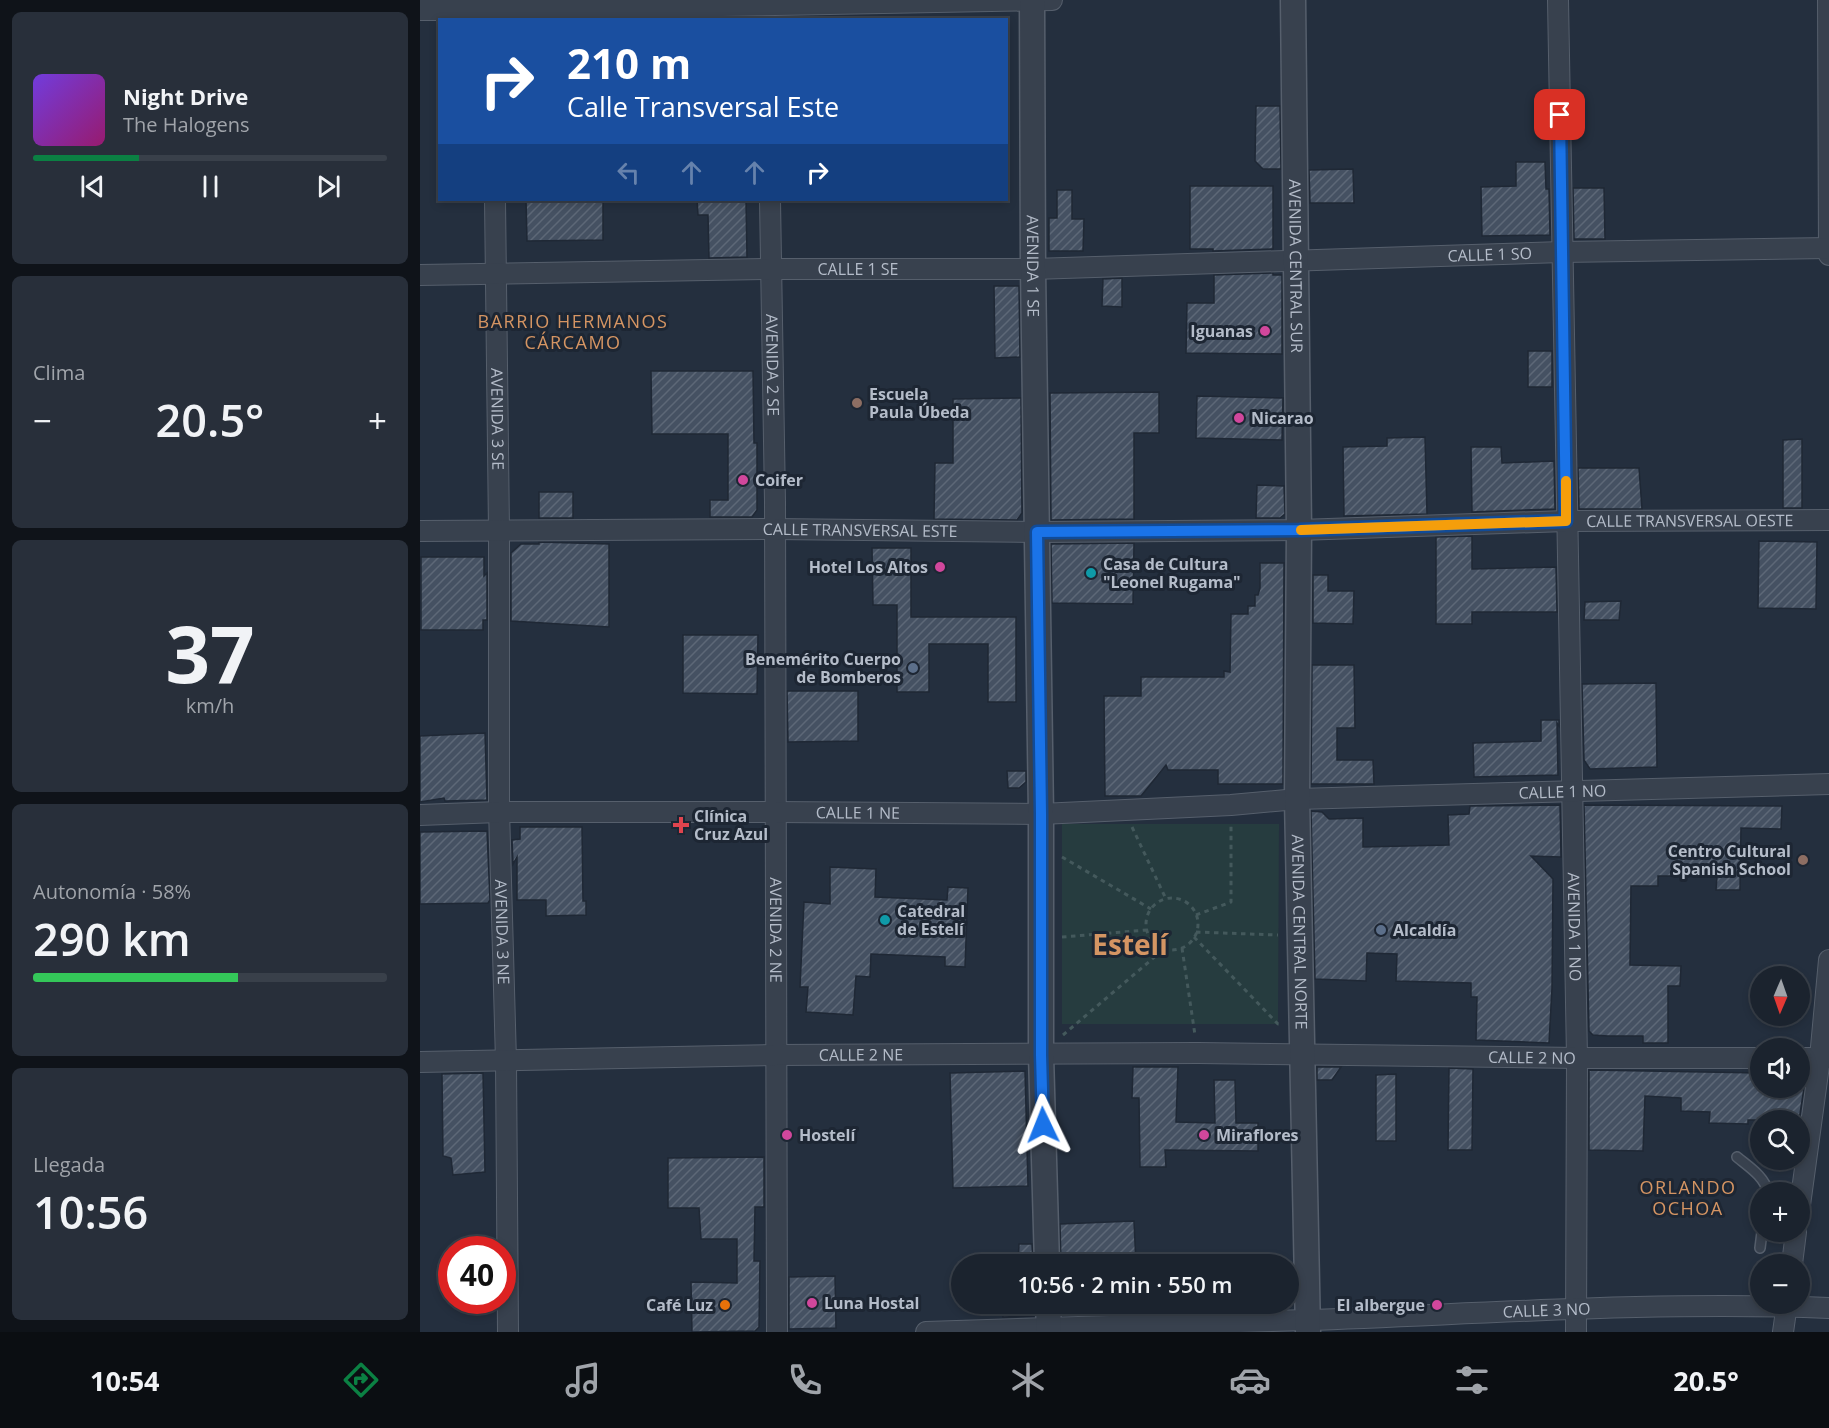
<!DOCTYPE html>
<html lang="es">
<meta charset="utf-8">
<style>
:root{--surface:#1b232e;--page:#282f3a;--text:#f1f3f6;--muted:#a0a4aa;--line:#39404a;--accent:#0b8043}
body{margin:0;font-family:"Open Sans",sans-serif;background:var(--page);color:var(--text);height:100vh;display:flex;flex-direction:column;font-size:22px;white-space:nowrap}
*{box-sizing:border-box;margin:0}
p{font-size:20px;color:var(--muted)}
.icon{flex:none;width:33px;height:33px;fill:none;stroke:currentColor;stroke-width:2;stroke-linecap:round;stroke-linejoin:round}
.map{position:relative;flex:1;overflow:hidden}
.details{display:flex;flex-direction:column;gap:12px;padding:12px;background:#0f1319;width:420px}
.details>*{flex:none}
.top-card{position:absolute;left:18px;top:18px;width:570px;height:183px;border-radius:0px;box-shadow:0 3px 9px #0003,0 0 0 2px var(--line);background:#1a4fa0;color:#fff;overflow:hidden}
.needle{width:39px;rotate:182deg}
.controls{position:absolute;left:1330px;top:966px;display:grid;gap:12px}
.controls a{display:grid;place-items:center;width:60px;height:60px;border-radius:50%;background:var(--surface);box-shadow:0 3px 9px #0003,0 0 0 2px var(--line);font-size:30px}
.speed{position:absolute;left:18px;top:1236px;display:flex;gap:12px;font-size:30px;font-weight:700;text-align:center}
.speed>*{display:grid;place-content:center;width:78px;height:78px;border-radius:50%;background:var(--surface);box-shadow:0 3px 9px #0003,0 0 0 2px var(--line);line-height:1}
.speed .limit{border:9px solid #d22;background:#fff;color:#111}
.pin{position:absolute;display:grid;place-items:center;width:51px;height:51px;color:#fff;margin:-26px;border-radius:12px;box-shadow:0 3px 9px #0006}
.me{position:absolute;width:66px;margin:-33px;rotate:358deg;stroke-linejoin:round;filter:drop-shadow(0 0 4px #0008)}
.turn{display:flex;align-items:center;gap:21px;height:126px;padding:0 30px;font-size:27px}
.turn .icon{width:78px;height:78px;stroke-width:2.5}
.turn b{display:block;font-size:42px;line-height:51px}
.lanes{display:flex;align-items:center;height:57px;padding:0 30px;background:#0003;justify-content:center;gap:30px;direction:ltr}
.lanes .off{opacity:.35}
.big{font-size:45px;font-weight:600;line-height:1.1}
.details .card{flex:1;display:flex;flex-direction:column;justify-content:center;gap:9px;min-width:0;padding:0 21px;border-radius:9px;background:var(--page)}
.details .dial{align-items:center;gap:0}
.dial b{font-size:78px;line-height:1}
.song{display:flex;align-items:center;gap:18px}
.cover{width:72px;height:72px;border-radius:9px;background:linear-gradient(135deg,hsl(260 70% 55%),hsl(320 70% 35%))}
.played{height:6px;border-radius:3px;background:linear-gradient(90deg,var(--accent) 30%,var(--line) 30%)}
.keys{display:flex;justify-content:space-around;direction:ltr}
.heat{display:flex;justify-content:space-between;align-items:center;font-size:33px;direction:ltr}
.charge{height:9px;border-radius:4px;background:linear-gradient(90deg,#34c759 58%,var(--line) 0)}
.trip{position:absolute;left:531px;top:1254px;width:348px;height:60px;border-radius:30px;background:var(--surface);box-shadow:0 3px 9px #0003,0 0 0 2px var(--line);font-weight:600;line-height:60px;text-align:center}
.dock{display:flex;height:96px;justify-content:space-around;align-items:center;background:#0b0e12;color:var(--muted)}
.dock .icon{width:42px;height:42px}
.dock .active{color:var(--accent)}
.dock b{font-size:27px;color:var(--text)}
main{display:flex;flex:1;min-height:0}
.map>svg:first-child{display:block}
</style>
<main>
<section class="details">
<div class="card">
<div class="song"><i class="cover"></i><div><b>Night Drive</b><p>The Halogens</p></div></div>
<div class="played"></div>
<div class="keys"><svg class="icon" aria-label="previous" viewBox="0 0 24 24"><path d="M18 5L8 12l10 7zM5 5v14"/></svg><svg class="icon" aria-label="pause" viewBox="0 0 24 24"><path d="M8 5v14M16 5v14"/></svg><svg class="icon" aria-label="next" viewBox="0 0 24 24"><path d="M6 5l10 7-10 7zM19 5v14"/></svg></div>
</div>
<div class="card"><p>Clima</p>
<div class="heat"><a>−</a><b class="big">20.5°</b><a>+</a></div>
</div>
<div class="card dial"><b>37</b><p>km/h</p></div>
<div class="card"><p>Autonomía · 58%</p><b class="big">290 km</b><div class="charge"></div></div>
<div class="card"><p>Llegada</p><b class="big">10:56</b></div>
</section>
<div class="map">
<svg width="1409" height="1332" viewBox="0 0 1409 1332">
<defs>
<pattern id="building-hatch" width="6" height="6" patternUnits="userSpaceOnUse" patternTransform="scale(1.5)"><rect width="6" height="6" fill="#455162"/><path d="M-1 1l2-2M0 6l6-6M5 7l2-2" fill="none" stroke="#5d6877"/></pattern>
</defs>
<rect width="100%" height="100%" fill="#242f3e"/>
<path fill="#263c3f" d="M 642,824 L 859,824 L 858,1024 L 642,1024 Z"/>
<path fill="url(#building-hatch)" stroke="#1f2835" stroke-width="1.5" d="M 836,106 L 860,106 L 861,169 L 843,169 L 835,161 Z
M 1096,162 L 1125,162 L 1126,189 L 1129,189 L 1130,235 L 1062,236 L 1061,187 L 1096,186 Z
M 933,169 L 934,203 L 890,203 L 889,170 Z
M 770,186 L 853,186 L 853,249 L 793,251 L 793,249 L 770,249 Z
M 1153,188 L 1184,188 L 1185,239 L 1154,239 Z
M 637,190 L 652,190 L 652,219 L 664,219 L 663,251 L 629,251 L 629,218 L 637,218 Z
M 106,200 L 183,200 L 183,240 L 107,241 Z
M 277,200 L 326,200 L 327,257 L 289,258 L 288,215 L 278,215 Z
M 853,273 L 853,275 L 862,275 L 862,354 L 766,353 L 767,303 L 794,303 L 794,275 Z
M 702,278 L 702,307 L 682,306 L 683,279 Z
M 574,286 L 599,286 L 600,357 L 575,358 Z
M 1108,351 L 1132,351 L 1132,387 L 1108,387 Z
M 231,371 L 333,371 L 334,443 L 337,443 L 337,510 L 332,517 L 290,517 L 290,500 L 308,500 L 308,434 L 232,434 Z
M 739,392 L 739,433 L 714,433 L 714,519 L 631,520 L 630,393 Z
M 777,396 L 863,398 L 862,440 L 776,438 Z
M 601,398 L 602,513 L 597,520 L 514,519 L 515,463 L 533,463 L 533,399 Z
M 1005,437 L 1007,514 L 924,516 L 923,447 L 967,446 L 967,438 Z
M 1382,439 L 1382,508 L 1363,508 L 1363,440 Z
M 1051,447 L 1081,447 L 1082,463 L 1134,461 L 1135,509 L 1052,512 Z
M 1158,468 L 1219,468 L 1222,509 L 1159,509 Z
M 837,485 L 864,486 L 865,514 L 860,518 L 836,518 Z
M 119,492 L 153,492 L 153,518 L 119,518 Z
M 1052,536 L 1052,569 L 1136,567 L 1137,612 L 1052,612 L 1052,624 L 1016,624 L 1016,537 Z
M 1339,541 L 1397,542 L 1396,609 L 1338,608 Z
M 119,542 L 189,544 L 189,627 L 91,621 L 91,553 L 101,544 L 119,544 Z
M 714,543 L 713,604 L 632,603 L 631,544 Z
M 452,548 L 491,548 L 491,617 L 596,617 L 596,702 L 568,702 L 568,644 L 509,644 L 509,692 L 477,692 L 477,605 L 453,605 Z
M 1,557 L 64,557 L 64,576 L 67,573 L 67,620 L 63,620 L 63,630 L 1,630 Z
M 840,563 L 864,563 L 863,784 L 798,784 L 798,770 L 748,770 L 746,765 L 721,796 L 685,796 L 684,696 L 721,696 L 721,677 L 804,677 L 804,671 L 810,672 L 811,614 L 828,614 L 828,606 L 835,606 L 835,595 L 838,595 L 840,588 Z
M 893,575 L 908,575 L 908,591 L 934,591 L 933,624 L 893,623 Z
M 1201,601 L 1199,620 L 1164,620 L 1165,602 Z
M 263,635 L 338,635 L 337,694 L 263,693 Z
M 892,665 L 934,665 L 935,728 L 917,728 L 917,760 L 953,760 L 954,784 L 891,784 Z
M 1236,683 L 1237,767 L 1170,769 L 1164,760 L 1162,684 Z
M 367,691 L 438,691 L 438,741 L 368,742 Z
M 1121,720 L 1139,720 L 1139,726 L 1137,723 L 1138,775 L 1054,777 L 1053,743 L 1121,741 Z
M 65,733 L 67,800 L 25,801 L 24,798 L 0,802 L 0,736 Z
M 587,771 L 606,771 L 606,782 L 599,788 L 588,788 Z
M 1140,805 L 1141,857 L 1111,856 L 1133,879 L 1132,988 L 1129,1043 L 1056,1040 L 1057,997 L 1051,997 L 1051,983 L 976,981 L 977,954 L 947,953 L 946,981 L 895,979 L 891,811 L 902,812 L 909,819 L 943,818 L 943,847 L 1029,845 L 1028,815 L 1049,814 L 1050,806 Z
M 1164,805 L 1362,806 L 1361,829 L 1321,828 L 1320,890 L 1296,890 L 1297,876 L 1238,876 L 1238,886 L 1211,886 L 1210,965 L 1261,966 L 1260,986 L 1248,986 L 1248,1043 L 1223,1043 L 1223,1036 L 1188,1036 L 1173,1035 L 1169,1031 Z
M 100,827 L 162,827 L 163,901 L 166,901 L 166,915 L 126,916 L 126,900 L 97,900 L 97,857 L 93,864 L 92,840 L 100,839 Z
M 67,831 L 70,900 L 68,903 L 0,904 L 0,832 Z
M 410,867 L 456,869 L 455,897 L 527,900 L 528,887 L 548,888 L 545,967 L 525,966 L 525,957 L 451,954 L 450,977 L 436,976 L 433,1015 L 386,1012 L 388,987 L 380,987 L 384,902 L 410,904 Z
M 713,1067 L 758,1067 L 756,1122 L 795,1123 L 794,1080 L 815,1080 L 816,1123 L 838,1123 L 838,1151 L 745,1150 L 746,1167 L 720,1167 L 719,1098 L 712,1098 Z
M 897,1067 L 921,1067 L 912,1080 L 897,1080 Z
M 1029,1068 L 1053,1069 L 1052,1150 L 1028,1150 Z
M 1169,1070 L 1341,1073 L 1341,1088 L 1384,1088 L 1379,1120 L 1328,1120 L 1328,1124 L 1289,1123 L 1290,1112 L 1261,1111 L 1261,1098 L 1225,1096 L 1223,1151 L 1169,1150 Z
M 605,1071 L 608,1186 L 533,1188 L 530,1073 Z
M 63,1073 L 65,1172 L 33,1175 L 31,1158 L 23,1156 L 22,1074 Z
M 976,1074 L 976,1141 L 956,1141 L 956,1075 Z
M 344,1157 L 344,1207 L 335,1207 L 334,1261 L 340,1261 L 339,1327 L 335,1331 L 272,1332 L 271,1282 L 317,1283 L 317,1239 L 281,1239 L 279,1208 L 248,1208 L 248,1158 Z
M 714,1221 L 716,1264 L 641,1264 L 640,1224 Z
M 599,1244 L 612,1244 L 613,1264 L 598,1264 Z
M 415,1276 L 416,1328 L 369,1329 L 369,1277 Z
M 582,1304 L 614,1304 L 614,1316 L 583,1317 Z"/>
<g fill="none" stroke-linecap="round" stroke-linejoin="round">
<defs>
<path id="service" d="M 1317,1157 C 1329,1167 1344,1176 1348,1192
M 1348,1192 L 1370,1192
M 1340,1248 L 1342,1232"/>
<g id="minor">
<path id="s1" d="M 1138,0 L 1157,1058 L 1156,1332"/>
<path d="M 1408,0 L 1409,255"/>
<path d="M 0,10 L 74,10 L 632,0"/>
<path id="s2" d="M 75,200 L 79,531 L 79,809 L 86,1061 L 88,1332"/>
<path id="s3" d="M 350,200 L 355,502 L 357,1332"/>
<path id="s4" d="M 0,275 L 350,269 L 613,269 L 1142,252 L 1409,248"/>
<path id="s5" d="M 0,531 L 355,529 L 617,532 L 879,530 L 1146,521 L 1409,520"/>
<path id="s6" d="M 0,815 L 79,812 L 355,812 L 621,814 L 811,805 L 877,799 L 1409,784"/>
<path d="M 1380,1058 L 1409,1058"/>
<path id="s7" d="M 0,1062 L 356,1055 L 778,1053 L 1157,1058 L 1341,1058"/>
<path d="M 1380,1205 L 1400,1058 L 1409,960"/>
<path d="M 1372,1264 L 1376,1232"/>
<path id="s8" d="M 506,1332 C 633,1327 760,1324 887,1320 C 1061,1314 1235,1301 1409,1308"/>
<path d="M 1363,1332 L 1367,1304"/>
</g>
<g id="tertiary">
<path id="s9" d="M 612,0 L 613,269 L 621,814 L 621,1055 L 627,1264"/>
<path id="s10" d="M 873,0 L 879,530 L 877,799 L 888,1332"/>
<path d="M 628,1304 L 629,1332"/>
</g>
</defs>
<use href="#service" stroke="#565f6c" stroke-width="12"/>
<use href="#minor" stroke="#565f6c" stroke-width="22"/>
<use href="#tertiary" stroke="#565f6c" stroke-width="27"/>
<path stroke="#44595c" stroke-width="3" stroke-dasharray="4.5 4.5" stroke-linecap="butt" d="M 712,827 L 746,899
M 642,857 L 731,909
M726 924a26 26 0 1 1 52 0a26 26 0 1 1-52 0Z
M 776,915 L 811,902 L 811,824
M 776,932 L 858,935
M 642,937 L 727,930
M 774,937 L 858,1024 L 861,1024
M 762,948 L 775,1035
M 643,1035 L 744,949"/>
<use href="#service" stroke="#38414e" stroke-width="9"/>
<use href="#minor" stroke="#38414e" stroke-width="20"/>
<use href="#tertiary" stroke="#38414e" stroke-width="24"/>
</g>
<g fill="none" stroke-linecap="round" stroke-linejoin="round">
<defs>
<path id="route" d="M 623,1125 L 621,1055 L 621,814 L 617,532 L 879,530 L 1146,521 L 1140,115"/>
</defs>
<use href="#route" stroke="#114b97" stroke-width="15"/>
<use href="#route" stroke="#1a73e8" stroke-width="10"/>
<path stroke="#f59e0b" stroke-width="10" d="M 881,530 L 1146,521 L 1146,481"/>
</g>
<g fill="#d1479c" stroke="#1d2633" stroke-width="2">
<circle cx="845" cy="331" r="6"/>
<circle cx="819" cy="418" r="6"/>
<circle cx="323" cy="480" r="6"/>
<circle cx="520" cy="567" r="6"/>
<circle cx="367" cy="1135" r="6"/>
<circle cx="784" cy="1135" r="6"/>
<circle cx="392" cy="1303" r="6"/>
<circle cx="1017" cy="1305" r="6"/>
</g>
<g fill="#8d6e63" stroke="#1d2633" stroke-width="2">
<circle cx="437" cy="403" r="6"/>
<circle cx="1383" cy="860" r="6"/>
</g>
<g fill="#0f9aa8" stroke="#1d2633" stroke-width="2">
<circle cx="671" cy="573" r="6"/>
<circle cx="465" cy="920" r="6"/>
</g>
<g fill="#5c6f8a" stroke="#1d2633" stroke-width="2">
<circle cx="493" cy="668" r="6"/>
<circle cx="961" cy="930" r="6"/>
</g>
<path fill="#e0444e" stroke="#1d2633" stroke-width="2" d="M258 816h6v6h6v6h-6v6h-6v-6h-6v-6h6z"/>
<circle fill="#e8710a" stroke="#1d2633" stroke-width="2" cx="305" cy="1305" r="6"/>
<g text-anchor="middle" stroke-width="6" stroke-linejoin="round" paint-order="stroke">
<g font-size="16" fill="#b4bcc9" stroke="#1d2633">
<text dy="6" stroke="none"><textPath href="#s4" startOffset="1070">CALLE 1 SO</textPath></text>
<text dy="6" stroke="none"><textPath href="#s10" startOffset="266">AVENIDA CENTRAL SUR</textPath></text>
<text dy="6" stroke="none"><textPath href="#s9" startOffset="266">AVENIDA 1 SE</textPath></text>
<text dy="6" stroke="none"><textPath href="#s4" startOffset="438">CALLE 1 SE</textPath></text>
<text dy="6" stroke="none"><textPath href="#s3" startOffset="165">AVENIDA 2 SE</textPath></text>
<text dy="6" stroke="none"><textPath href="#s2" startOffset="219">AVENIDA 3 SE</textPath></text>
<text dy="6" stroke="none"><textPath href="#s5" startOffset="1270">CALLE TRANSVERSAL OESTE</textPath></text>
<text dy="6" stroke="none"><textPath href="#s5" startOffset="440">CALLE TRANSVERSAL ESTE</textPath></text>
<text dy="6" stroke="none"><textPath href="#s6" startOffset="1143">CALLE 1 NO</textPath></text>
<text dy="6" stroke="none"><textPath href="#s6" startOffset="438">CALLE 1 NE</textPath></text>
<text dy="6" stroke="none"><textPath href="#s1" startOffset="927">AVENIDA 1 NO</textPath></text>
<text dy="6" stroke="none"><textPath href="#s3" startOffset="730">AVENIDA 2 NE</textPath></text>
<text dy="6" stroke="none"><textPath href="#s10" startOffset="932">AVENIDA CENTRAL NORTE</textPath></text>
<text dy="6" stroke="none"><textPath href="#s2" startOffset="732">AVENIDA 3 NE</textPath></text>
<text dy="6" stroke="none"><textPath href="#s7" startOffset="441">CALLE 2 NE</textPath></text>
<text dy="6" stroke="none"><textPath href="#s7" startOffset="1112">CALLE 2 NO</textPath></text>
<text dy="6" stroke="none"><textPath href="#s8" startOffset="621">CALLE 3 NO</textPath></text>
</g>
<g font-size="16" font-weight="bold" fill="#b4bcc9" stroke="#1d2633" text-anchor="start">
<text x="833" y="337" text-anchor="end">Iguanas</text>
<text x="449" y="400">Escuela<tspan x="449" dy="18">Paula Úbeda</tspan></text>
<text x="831" y="424">Nicarao</text>
<text x="335" y="486">Coifer</text>
<text x="683" y="570">Casa de Cultura<tspan x="683" dy="18">"Leonel Rugama"</tspan></text>
<text x="508" y="573" text-anchor="end">Hotel Los Altos</text>
<text x="481" y="665" text-anchor="end">Benemérito Cuerpo<tspan x="481" dy="18">de Bomberos</tspan></text>
<text x="274" y="822">Clínica<tspan x="274" dy="18">Cruz Azul</tspan></text>
<text x="1371" y="857" text-anchor="end">Centro Cultural<tspan x="1371" dy="18">Spanish School</tspan></text>
<text x="477" y="917">Catedral<tspan x="477" dy="18">de Estelí</tspan></text>
<text x="973" y="936">Alcaldía</text>
<text x="379" y="1141">Hostelí</text>
<text x="796" y="1141">Miraflores</text>
<text x="404" y="1309">Luna Hostal</text>
<text x="293" y="1311" text-anchor="end">Café Luz</text>
<text x="1005" y="1311" text-anchor="end">El albergue</text>
</g>
<g font-size="18" letter-spacing="1.5" fill="#d59563" stroke="#1d2633">
<text x="153" y="328">BARRIO HERMANOS<tspan x="153" dy="21">CÁRCAMO</tspan></text>
<text x="1268" y="1194">ORLANDO<tspan x="1268" dy="21">OCHOA</tspan></text>
</g>
<g font-size="28" font-weight="bold" fill="#d59563" stroke="#1d2633">
<text x="710" y="955">Estelí</text>
</g>
</g>
</svg>
<div class="controls">
<a><svg class="needle" viewBox="-14 -14 28 28"><path d="M0-13l5 13h-10z" fill="#e53935"/><path d="M0 13l5-13h-10z" fill="#a0a4aa"/></svg></a>
<a><svg class="icon" aria-label="sound" viewBox="0 0 24 24"><path d="M4 9h4l5-4v14l-5-4H4zM17 9q2 3 0 6"/></svg></a>
<a><svg class="icon" aria-label="search" viewBox="0 0 24 24"><circle cx="10" cy="10" r="6"/><path d="M15 15l6 6"/></svg></a>
<a>+</a>
<a>−</a>
</div>
<div class="speed"><div class="limit">40</div></div>
<div class="pin" style="left:1140px;top:115px;background:#d93025"><svg class="icon" aria-label="arrive" viewBox="0 0 24 24"><path d="M6 21V4h12l-3 4 3 4H6"/></svg></div>
<svg class="me" style="left:623px;top:1125px" viewBox="-20 -20 40 40"><path d="M0-17L14 15 0 8-14 15z" fill="#1a73e8" stroke="#fff" stroke-width="4"/></svg>
<div class="trip">10:56 · 2 min · 550 m</div>
<div class="top-card">
<div class="turn"><svg class="icon" aria-label="right" viewBox="0 0 24 24"><path d="M7 20v-9h11M14 6l5 5-5 5"/></svg><div><b>210 m</b>Calle Transversal Este</div></div>
<div class="lanes"><svg class="icon off" aria-label="left" viewBox="0 0 24 24"><path d="M17 20v-9H6M10 6l-5 5 5 5"/></svg><svg class="icon off" aria-label="ahead" viewBox="0 0 24 24"><path d="M12 20V5M6 11l6-6 6 6"/></svg><svg class="icon off" aria-label="ahead" viewBox="0 0 24 24"><path d="M12 20V5M6 11l6-6 6 6"/></svg><svg class="icon" aria-label="right" viewBox="0 0 24 24"><path d="M7 20v-9h11M14 6l5 5-5 5"/></svg></div>
</div>
</div>
</main>
<nav class="dock">
<b>10:54</b>
<svg class="icon active" aria-label="directions" viewBox="0 0 24 24"><path d="M12 3l9 9-9 9-9-9zM9 14v-3h6M13 9l2 2-2 2"/></svg>
<svg class="icon" aria-label="music" viewBox="0 0 24 24"><path d="M9 18V5l10-2v13"/><circle cx="6" cy="18" r="3"/><circle cx="16" cy="16" r="3"/></svg>
<svg class="icon" aria-label="phone" viewBox="0 0 24 24"><path d="M5 4h4l2 5-3 2q2 4 5 5l2-3 5 2v4C11 20 4 13 5 4z"/></svg>
<svg class="icon" aria-label="climate" viewBox="0 0 24 24"><path d="M12 3v18M4 7l16 10M4 17L20 7"/></svg>
<svg class="icon" aria-label="car" viewBox="0 0 24 24"><path d="M5 17H2v-5l4-1 3-4h7l3 4 3 1v5h-3M9 17h6M6 11h13"/><circle cx="7" cy="17" r="2"/><circle cx="17" cy="17" r="2"/></svg>
<svg class="icon" aria-label="filters" viewBox="0 0 24 24"><path d="M4 7h16M4 17h16"/><circle cx="9" cy="7" r="2"/><circle cx="15" cy="17" r="2"/></svg>
<b>20.5°</b>
</nav>
